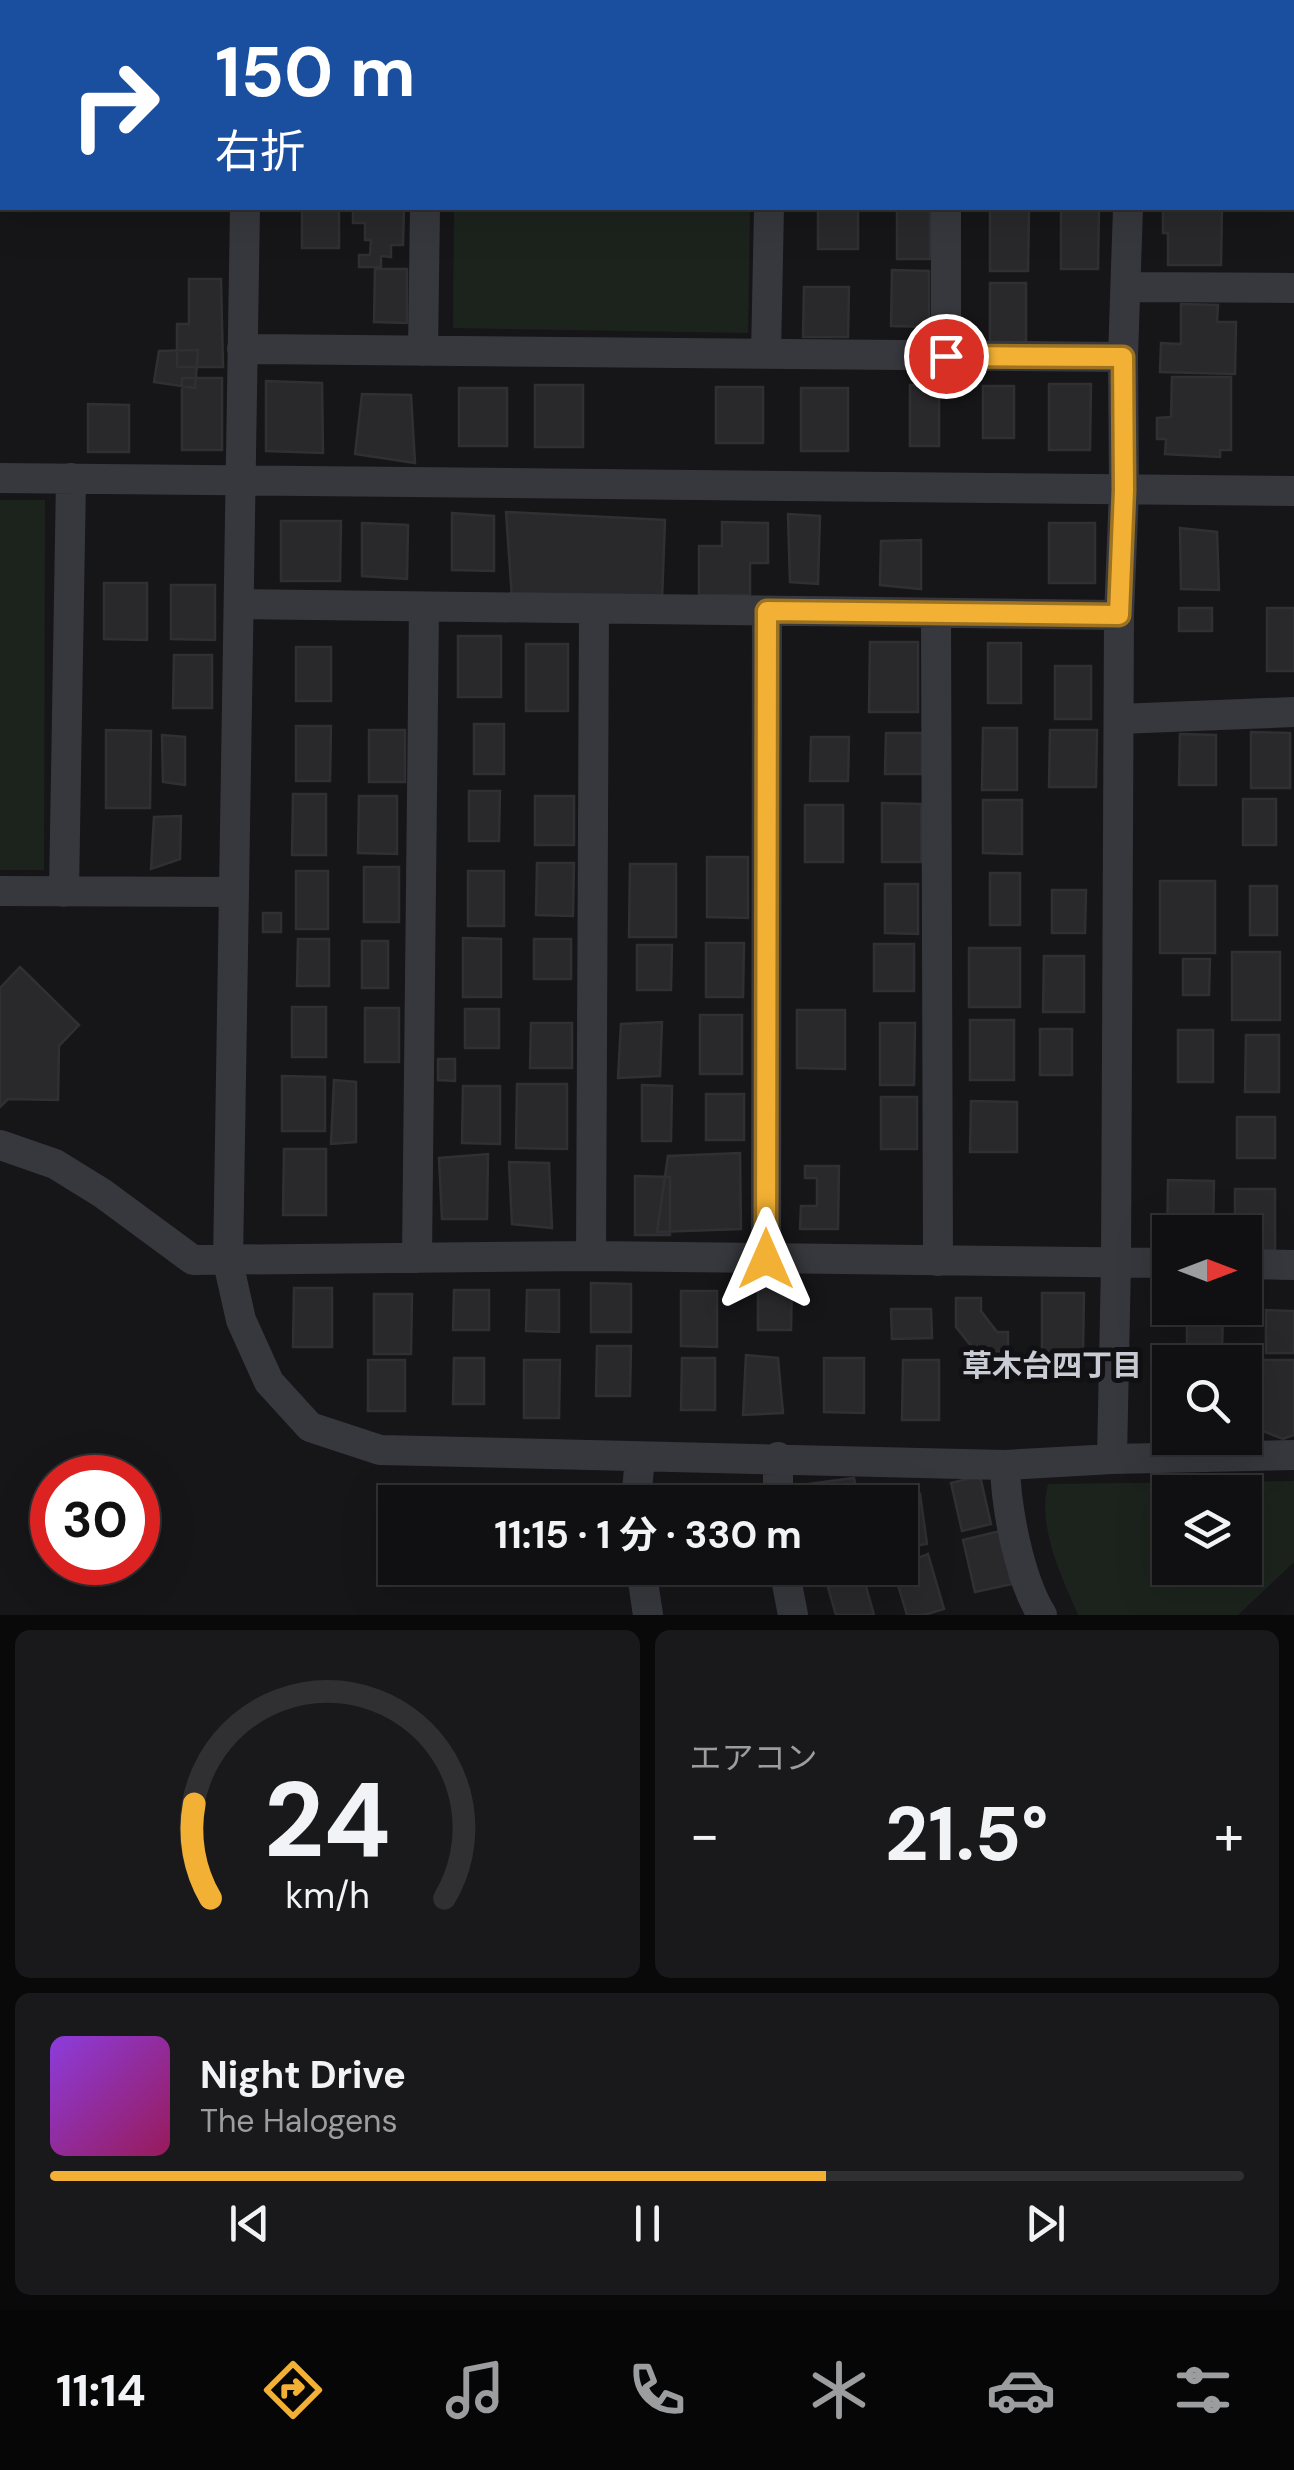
<!DOCTYPE html>
<html lang="ja">
<meta charset="utf-8">
<style>
:root{--surface:#101012;--page:#19191b;--text:#f1f3f6;--muted:#9c9d9f;--line:#303032;--accent:#f2b134}
body{margin:0;font-family:"DM Sans","Noto Sans JP",sans-serif;background:var(--page);color:var(--text);height:100vh;display:flex;flex-direction:column;font-size:38px;white-space:nowrap}
*{box-sizing:border-box;margin:0}
p{font-size:32px;color:var(--muted)}
.icon{flex:none;width:55px;height:55px;fill:none;stroke:currentColor;stroke-width:2;stroke-linecap:round;stroke-linejoin:round}
.map{position:relative;height:1615px;overflow:hidden}
.details{display:flex;flex-direction:column;gap:15px;padding:15px;background:#09090a;flex:1}
.details>*{flex:none}
.hud{position:absolute;left:0px;top:0px;width:1295px;height:210px;box-shadow:0 10px 40px #0002,0 0 0 2px var(--line);background:#1a4fa0;color:#fff;overflow:hidden}
.needle{width:65px;rotate:90deg}
.fabs{position:absolute;left:1152px;top:1215px;display:grid;gap:20px}
.fabs a{display:grid;place-items:center;width:110px;height:110px;border-radius:0px;background:var(--surface);box-shadow:0 10px 40px #0002,0 0 0 2px var(--line);font-size:50px}
.speed{position:absolute;left:30px;top:1455px;display:flex;gap:20px;font-size:50px;font-weight:700;text-align:center}
.speed>*{display:grid;place-content:center;width:130px;height:130px;border-radius:50%;background:var(--surface);box-shadow:0 10px 40px #0002,0 0 0 2px var(--line);line-height:1}
.speed .limit{border:15px solid #d22;background:#fff;color:#111}
.pin{position:absolute;display:grid;place-items:center;width:85px;height:85px;color:#fff;margin:-42px;border:5px solid #fff;border-radius:50%;box-shadow:0 2px 10px #0007}
.me{position:absolute;width:110px;margin:-55px;rotate:0deg;stroke-linejoin:round;filter:drop-shadow(0 0 8px #0008)}
.turn{display:flex;align-items:center;gap:35px;height:210px;padding:0 50px;font-size:45px}
.turn .icon{width:130px;height:130px;stroke-width:2.5}
.turn b{display:block;font-size:70px;line-height:85px}
.big{font-size:75px;font-weight:700;line-height:1.1}
.details .card{flex:1;display:flex;flex-direction:column;justify-content:center;gap:15px;min-width:0;padding:0 35px;border-radius:15px;background:var(--page)}
.details .dial{align-items:center;gap:0}
.dial svg{height:260px;overflow:visible;fill:none;stroke:var(--line);stroke-width:7;stroke-linecap:round;text-anchor:middle}
.dial text{fill:var(--text);stroke:none}
.song{display:flex;align-items:center;gap:30px}
.cover{width:120px;height:120px;border-radius:15px;background:linear-gradient(135deg,hsl(270 70% 55%),hsl(330 70% 35%))}
.played{height:10px;border-radius:5px;background:linear-gradient(90deg,var(--accent) 65%,var(--line) 65%)}
.keys{display:flex;justify-content:space-around;direction:ltr}
.heat{display:flex;justify-content:space-between;align-items:center;font-size:55px;direction:ltr}
.details .tiles{flex:1;display:grid;gap:15px;grid-template-columns:1fr 1fr}
.card:last-child{grid-column:span 2}
.trip{position:absolute;left:378px;top:1485px;width:540px;height:100px;border-radius:0px;background:var(--surface);box-shadow:0 10px 40px #0002,0 0 0 2px var(--line);font-weight:700;line-height:100px;text-align:center}
.menu{display:flex;height:160px;justify-content:space-around;align-items:center;background:#060607;color:var(--muted)}
.menu .icon{width:70px;height:70px}
.menu .selected{color:var(--accent)}
.menu b{font-size:45px;color:var(--text)}
.map>svg:first-child{display:block}
</style>
<div class="map">
<svg width="1294" height="1615" viewBox="0 0 1294 1615">
<rect width="100%" height="100%" fill="#161618"/>
<path fill="#1c231d" fill-rule="evenodd" d="M 454,208 L 750,208 L 748,333 L 453,328 Z
M 0,500 L 45,500 L 44,870 L 0,870 Z
M 1294,1481 L 1294,1562 L 1238,1615 L 1078,1615 C 1061,1575 1037,1527 1048,1484 ZM 1170,1492 L 1245,1492 L 1245,1568 L 1170,1568 Z"/>
<path fill="#29292c" stroke="#303034" stroke-width="2.5" d="M 0,0 L 43,0 L 2,2 L 2,130 Z
M 302,208 L 339,208 L 339,248 L 302,248 Z
M 353,208 L 404,208 L 403,245 L 391,245 L 391,257 L 381,256 L 381,267 L 359,267 L 359,255 L 370,255 L 371,240 L 365,240 L 365,223 L 353,223 Z
M 818,208 L 858,208 L 858,249 L 818,249 Z
M 1061,208 L 1099,208 L 1098,269 L 1061,269 Z
M 1163,208 L 1222,208 L 1221,265 L 1168,265 L 1168,233 L 1163,233 Z
M 897,209 L 930,209 L 930,259 L 897,259 Z
M 990,211 L 1029,211 L 1028,271 L 990,271 Z
M 375,269 L 407,269 L 407,323 L 374,322 Z
M 892,270 L 929,271 L 929,327 L 891,326 Z
M 189,279 L 221,279 L 223,367 L 177,367 L 177,324 L 189,324 Z
M 990,283 L 1026,283 L 1026,347 L 990,347 Z
M 804,287 L 849,287 L 848,337 L 803,337 Z
M 1181,304 L 1218,305 L 1217,322 L 1236,322 L 1235,374 L 1160,372 L 1161,343 L 1181,344 Z
M 198,350 L 195,388 L 154,382 L 159,351 Z
M 1172,377 L 1231,377 L 1231,450 L 1220,450 L 1220,457 L 1165,454 L 1166,439 L 1157,439 L 1157,418 L 1171,417 Z
M 182,378 L 222,378 L 222,450 L 182,450 Z
M 266,381 L 322,383 L 323,453 L 266,451 Z
M 1049,384 L 1091,384 L 1090,450 L 1049,450 Z
M 535,385 L 583,385 L 583,447 L 535,447 Z
M 910,385 L 939,385 L 939,446 L 910,446 Z
M 983,386 L 1014,386 L 1014,438 L 983,438 Z
M 716,387 L 763,387 L 763,443 L 716,443 Z
M 459,388 L 507,388 L 507,446 L 459,446 Z
M 801,388 L 848,388 L 848,451 L 801,451 Z
M 362,394 L 411,395 L 415,463 L 355,454 Z
M 88,404 L 129,405 L 129,452 L 88,452 Z
M 506,512 L 665,520 L 662,600 L 512,598 Z
M 452,513 L 494,516 L 494,571 L 452,570 Z
M 788,514 L 820,516 L 818,584 L 790,582 Z
M 281,521 L 341,521 L 340,581 L 281,581 Z
M 722,522 L 768,523 L 768,563 L 750,563 L 750,595 L 699,595 L 699,546 L 722,546 Z
M 362,523 L 408,525 L 407,579 L 362,576 Z
M 1049,523 L 1095,523 L 1095,583 L 1049,583 Z
M 1180,528 L 1217,532 L 1219,590 L 1181,589 Z
M 921,540 L 921,589 L 880,585 L 881,541 Z
M 104,583 L 147,583 L 147,640 L 104,639 Z
M 171,585 L 215,585 L 215,640 L 171,639 Z
M 1179,608 L 1212,608 L 1212,631 L 1179,631 Z
M 1267,608 L 1294,608 L 1294,671 L 1267,671 Z
M 458,636 L 501,636 L 501,697 L 458,697 Z
M 870,642 L 918,642 L 918,712 L 869,712 Z
M 988,643 L 1021,643 L 1021,703 L 988,703 Z
M 526,644 L 568,644 L 568,711 L 526,711 Z
M 296,647 L 331,647 L 331,701 L 296,701 Z
M 174,655 L 212,655 L 212,708 L 173,708 Z
M 1055,666 L 1091,666 L 1091,719 L 1055,719 Z
M 474,724 L 504,724 L 504,774 L 474,774 Z
M 296,726 L 331,726 L 330,781 L 296,781 Z
M 983,728 L 1017,728 L 1017,790 L 982,790 Z
M 106,730 L 151,731 L 150,808 L 106,808 Z
M 369,730 L 405,730 L 405,782 L 369,782 Z
M 1050,730 L 1097,730 L 1096,787 L 1049,787 Z
M 1251,732 L 1290,733 L 1290,788 L 1251,788 Z
M 886,733 L 922,733 L 922,774 L 885,774 Z
M 1180,734 L 1216,735 L 1216,785 L 1179,785 Z
M 162,735 L 185,737 L 185,785 L 163,782 Z
M 811,737 L 849,737 L 848,781 L 810,781 Z
M 469,791 L 500,791 L 499,841 L 469,841 Z
M 293,794 L 326,794 L 326,855 L 292,855 Z
M 359,796 L 397,796 L 397,854 L 358,853 Z
M 535,796 L 574,796 L 574,845 L 535,845 Z
M 1243,799 L 1276,799 L 1276,845 L 1243,845 Z
M 983,800 L 1022,800 L 1022,854 L 983,853 Z
M 882,803 L 921,804 L 921,862 L 882,862 Z
M 805,805 L 843,805 L 843,862 L 805,862 Z
M 181,816 L 180,859 L 151,869 L 154,817 Z
M 707,857 L 748,857 L 748,918 L 707,917 Z
M 537,863 L 574,863 L 573,916 L 536,915 Z
M 630,864 L 676,864 L 676,937 L 629,937 Z
M 364,867 L 399,867 L 399,922 L 364,922 Z
M 296,871 L 328,871 L 328,929 L 296,929 Z
M 468,871 L 504,871 L 504,926 L 468,926 Z
M 990,873 L 1020,873 L 1020,925 L 990,925 Z
M 1160,881 L 1215,881 L 1215,953 L 1160,953 Z
M 885,884 L 918,884 L 918,934 L 885,933 Z
M 1250,886 L 1277,886 L 1277,935 L 1250,935 Z
M 1052,890 L 1086,890 L 1085,933 L 1052,933 Z
M 263,913 L 281,913 L 281,932 L 263,932 Z
M 463,938 L 501,939 L 501,997 L 463,997 Z
M 298,939 L 329,939 L 329,986 L 297,986 Z
M 534,939 L 571,939 L 571,979 L 534,979 Z
M 362,941 L 388,941 L 388,988 L 362,988 Z
M 706,943 L 744,943 L 743,997 L 706,997 Z
M 874,944 L 914,944 L 914,991 L 874,991 Z
M 637,945 L 672,945 L 671,990 L 637,990 Z
M 969,948 L 1020,948 L 1020,1007 L 969,1007 Z
M 1232,952 L 1280,952 L 1280,1020 L 1232,1020 Z
M 1044,956 L 1084,956 L 1084,1012 L 1043,1012 Z
M 1183,959 L 1210,959 L 1209,995 L 1183,995 Z
M 20,967 L 79,1025 L 59,1046 L 58,1100 L 8,1099 L 0,1107 L 0,988 Z
M 292,1007 L 326,1007 L 326,1057 L 292,1057 Z
M 365,1008 L 399,1008 L 399,1062 L 365,1062 Z
M 465,1009 L 499,1009 L 499,1048 L 465,1048 Z
M 797,1010 L 845,1010 L 845,1069 L 797,1068 Z
M 700,1015 L 742,1015 L 742,1074 L 700,1074 Z
M 970,1020 L 1014,1020 L 1014,1080 L 970,1080 Z
M 662,1022 L 660,1076 L 618,1078 L 621,1024 Z
M 531,1023 L 572,1023 L 572,1068 L 530,1068 Z
M 880,1023 L 915,1023 L 914,1085 L 880,1085 Z
M 1040,1029 L 1072,1029 L 1072,1075 L 1040,1075 Z
M 1178,1030 L 1213,1030 L 1213,1082 L 1178,1082 Z
M 1246,1035 L 1279,1035 L 1279,1092 L 1245,1092 Z
M 438,1059 L 455,1059 L 455,1081 L 438,1080 Z
M 282,1076 L 325,1077 L 325,1131 L 282,1131 Z
M 334,1080 L 356,1082 L 356,1142 L 331,1144 Z
M 517,1084 L 567,1084 L 567,1149 L 516,1148 Z
M 642,1085 L 672,1086 L 671,1141 L 642,1141 Z
M 463,1086 L 500,1086 L 500,1144 L 462,1143 Z
M 706,1094 L 744,1094 L 744,1140 L 706,1140 Z
M 881,1097 L 917,1097 L 917,1149 L 881,1149 Z
M 971,1101 L 1017,1102 L 1017,1152 L 970,1152 Z
M 1237,1117 L 1275,1117 L 1275,1158 L 1237,1158 Z
M 284,1149 L 326,1149 L 326,1215 L 283,1215 Z
M 740,1153 L 741,1229 L 657,1232 L 668,1156 Z
M 488,1154 L 487,1219 L 442,1219 L 439,1158 Z
M 509,1162 L 549,1163 L 552,1228 L 512,1224 Z
M 805,1166 L 839,1166 L 838,1229 L 800,1229 L 801,1206 L 817,1206 L 817,1178 L 805,1178 Z
M 635,1176 L 670,1177 L 670,1235 L 635,1235 Z
M 1168,1180 L 1214,1181 L 1213,1232 L 1170,1232 L 1170,1241 L 1167,1241 Z
M 1235,1189 L 1275,1189 L 1275,1253 L 1245,1253 L 1245,1232 L 1235,1232 Z
M 758,1281 L 792,1282 L 791,1330 L 758,1330 Z
M 591,1283 L 631,1284 L 631,1332 L 591,1332 Z
M 294,1288 L 332,1288 L 332,1347 L 293,1347 Z
M 454,1290 L 489,1290 L 489,1330 L 453,1330 Z
M 527,1290 L 559,1290 L 559,1332 L 526,1331 Z
M 681,1291 L 717,1291 L 717,1347 L 681,1346 Z
M 1042,1293 L 1084,1293 L 1083,1352 L 1042,1352 Z
M 374,1294 L 412,1294 L 411,1354 L 374,1354 Z
M 956,1298 L 981,1298 L 981,1311 L 997,1332 L 1008,1332 L 1008,1352 L 976,1352 L 956,1327 Z
M 1172,1308 L 1223,1308 L 1222,1355 L 1187,1355 L 1187,1325 L 1172,1325 Z
M 891,1309 L 931,1309 L 932,1338 L 892,1339 Z
M 1266,1310 L 1294,1311 L 1294,1353 L 1266,1353 Z
M 597,1346 L 631,1346 L 630,1396 L 596,1396 Z
M 746,1355 L 778,1358 L 783,1413 L 743,1415 Z
M 454,1358 L 484,1358 L 484,1404 L 453,1404 Z
M 682,1358 L 715,1358 L 715,1410 L 681,1410 Z
M 824,1358 L 864,1358 L 864,1413 L 824,1412 Z
M 368,1360 L 405,1360 L 405,1411 L 368,1411 Z
M 524,1360 L 560,1360 L 559,1418 L 524,1418 Z
M 903,1360 L 939,1360 L 939,1420 L 902,1420 Z
M 1236,1360 L 1294,1360 L 1294,1435 L 1283,1439 L 1263,1431 L 1263,1424 L 1245,1424 L 1245,1362 Z
M 980,1476 L 991,1524 L 962,1531 L 951,1483 Z
M 854,1478 L 858,1502 L 811,1502 L 808,1484 Z
M 920,1494 L 927,1544 L 900,1548 L 900,1502 L 879,1502 L 879,1499 Z
M 1000,1531 L 1012,1584 L 975,1592 L 963,1540 Z
M 928,1554 L 944,1609 L 924,1615 L 907,1615 L 893,1568 Z
M 863,1576 L 874,1615 L 836,1615 L 828,1587 Z"/>
<g fill="none" stroke-linecap="round" stroke-linejoin="round">
<path stroke="#37383d" stroke-width="30" d="M 249,2 L 249,0
M 428,2 L 428,0
M 602,2 L 602,0
M 773,2 L 773,0
M 947,2 L 947,0
M 1130,2 L 1130,0
M 245,208 L 228,1262 L 241,1320 L 269,1382 L 310,1427 L 380,1450 L 1005,1465 L 1112,1459 L 1116,1263 L 1119,615 L 1124,490 L 1123,357 L 1128,208
M 1127,287 L 1294,288
M 242,349 L 1123,357
M 423,351 L 425,208
M 766,354 L 769,208
M 946,356 L 946,208
M 0,478 L 1294,491
M 239,604 L 1119,615
M 936,613 L 938,1261
M 1119,719 L 1294,712
M 0,891 L 234,892
M 64,892 L 71,478
M 0,1145 L 55,1164 L 102,1193 L 193,1260 L 591,1256 L 1170,1263
M 591,1256 L 594,609
M 417,1258 L 424,607
M 766,1259 L 767,611
M 1245,1264 L 1294,1265
M 778,1457 L 778,1502
M 1112,1459 L 1294,1455
M 1005,1465 C 1006,1508 1019,1578 1042,1615
M 636,1502 L 640,1457
M 641,1568 L 648,1615
M 784,1568 L 793,1615"/>
</g>
<g fill="none" stroke-linecap="round" stroke-linejoin="round">
<defs>
<path id="route" d="M 766,1259 L 767,611 L 1119,615 L 1124,490 L 1123,357 L 946,356"/>
</defs>
<use href="#route" stroke="#9d7322" stroke-width="25"/>
<use href="#route" stroke="#f2b134" stroke-width="18"/>
</g>
<g text-anchor="middle" stroke-width="10" stroke-linejoin="round" paint-order="stroke">
<g font-size="30" font-weight="bold" fill="#c9ccd4" stroke="#111113">
<text x="1052" y="1376">草木台四丁目</text>
</g>
</g>
</svg>
<div class="fabs">
<a><svg class="needle" viewBox="-14 -14 28 28"><path d="M0-13l5 13h-10z" fill="#e53935"/><path d="M0 13l5-13h-10z" fill="#9c9d9f"/></svg></a>
<a><svg class="icon" aria-label="search" viewBox="0 0 24 24"><circle cx="10" cy="10" r="6"/><path d="M15 15l6 6"/></svg></a>
<a><svg class="icon" aria-label="layers" viewBox="0 0 24 24"><path d="M12 4l9 5-9 5-9-5zM3 14l9 5 9-5"/></svg></a>
</div>
<div class="speed"><div class="limit">30</div></div>
<div class="pin" style="left:946px;top:356px;background:#d93025"><svg class="icon" aria-label="arrive" viewBox="0 0 24 24"><path d="M6 21V4h12l-3 4 3 4H6"/></svg></div>
<svg class="me" style="left:766px;top:1259px" viewBox="-20 -20 40 40"><path d="M0-17L14 15 0 8-14 15z" fill="#f2b134" stroke="#fff" stroke-width="4"/></svg>
<div class="trip">11:15 · 1 分 · 330 m</div>
<div class="hud">
<div class="turn"><svg class="icon" aria-label="right" viewBox="0 0 24 24"><path d="M7 20v-9h11M14 6l5 5-5 5"/></svg><div><b>150 m</b>右折</div></div>
</div>
</div>
<section class="details">
<div class="tiles">
<div class="card dial"><svg viewBox="0 0 100 80">
<path d="M14 69A42 42 0 1 1 86 69"/>
<path d="M14 69A42 42 0 0 1 9 40" stroke="#f2b134"/>
<text x="50" y="56" font-size="32" font-weight="700">24</text>
<text x="50" y="72" font-size="11">km/h</text>
</svg></div>
<div class="card"><p>エアコン</p>
<div class="heat"><a>−</a><b class="big">21.5°</b><a>+</a></div>
</div>
<div class="card">
<div class="song"><i class="cover"></i><div><b>Night Drive</b><p>The Halogens</p></div></div>
<div class="played"></div>
<div class="keys"><svg class="icon" aria-label="previous" viewBox="0 0 24 24"><path d="M18 5L8 12l10 7zM5 5v14"/></svg><svg class="icon" aria-label="pause" viewBox="0 0 24 24"><path d="M8 5v14M16 5v14"/></svg><svg class="icon" aria-label="next" viewBox="0 0 24 24"><path d="M6 5l10 7-10 7zM19 5v14"/></svg></div>
</div>
</div>
</section>
<nav class="menu">
<b>11:14</b>
<svg class="icon selected" aria-label="directions" viewBox="0 0 24 24"><path d="M12 3l9 9-9 9-9-9zM9 14v-3h6M13 9l2 2-2 2"/></svg>
<svg class="icon" aria-label="music" viewBox="0 0 24 24"><path d="M9 18V5l10-2v13"/><circle cx="6" cy="18" r="3"/><circle cx="16" cy="16" r="3"/></svg>
<svg class="icon" aria-label="phone" viewBox="0 0 24 24"><path d="M5 4h4l2 5-3 2q2 4 5 5l2-3 5 2v4C11 20 4 13 5 4z"/></svg>
<svg class="icon" aria-label="climate" viewBox="0 0 24 24"><path d="M12 3v18M4 7l16 10M4 17L20 7"/></svg>
<svg class="icon" aria-label="car" viewBox="0 0 24 24"><path d="M5 17H2v-5l4-1 3-4h7l3 4 3 1v5h-3M9 17h6M6 11h13"/><circle cx="7" cy="17" r="2"/><circle cx="17" cy="17" r="2"/></svg>
<svg class="icon" aria-label="filters" viewBox="0 0 24 24"><path d="M4 7h16M4 17h16"/><circle cx="9" cy="7" r="2"/><circle cx="15" cy="17" r="2"/></svg>
</nav>
